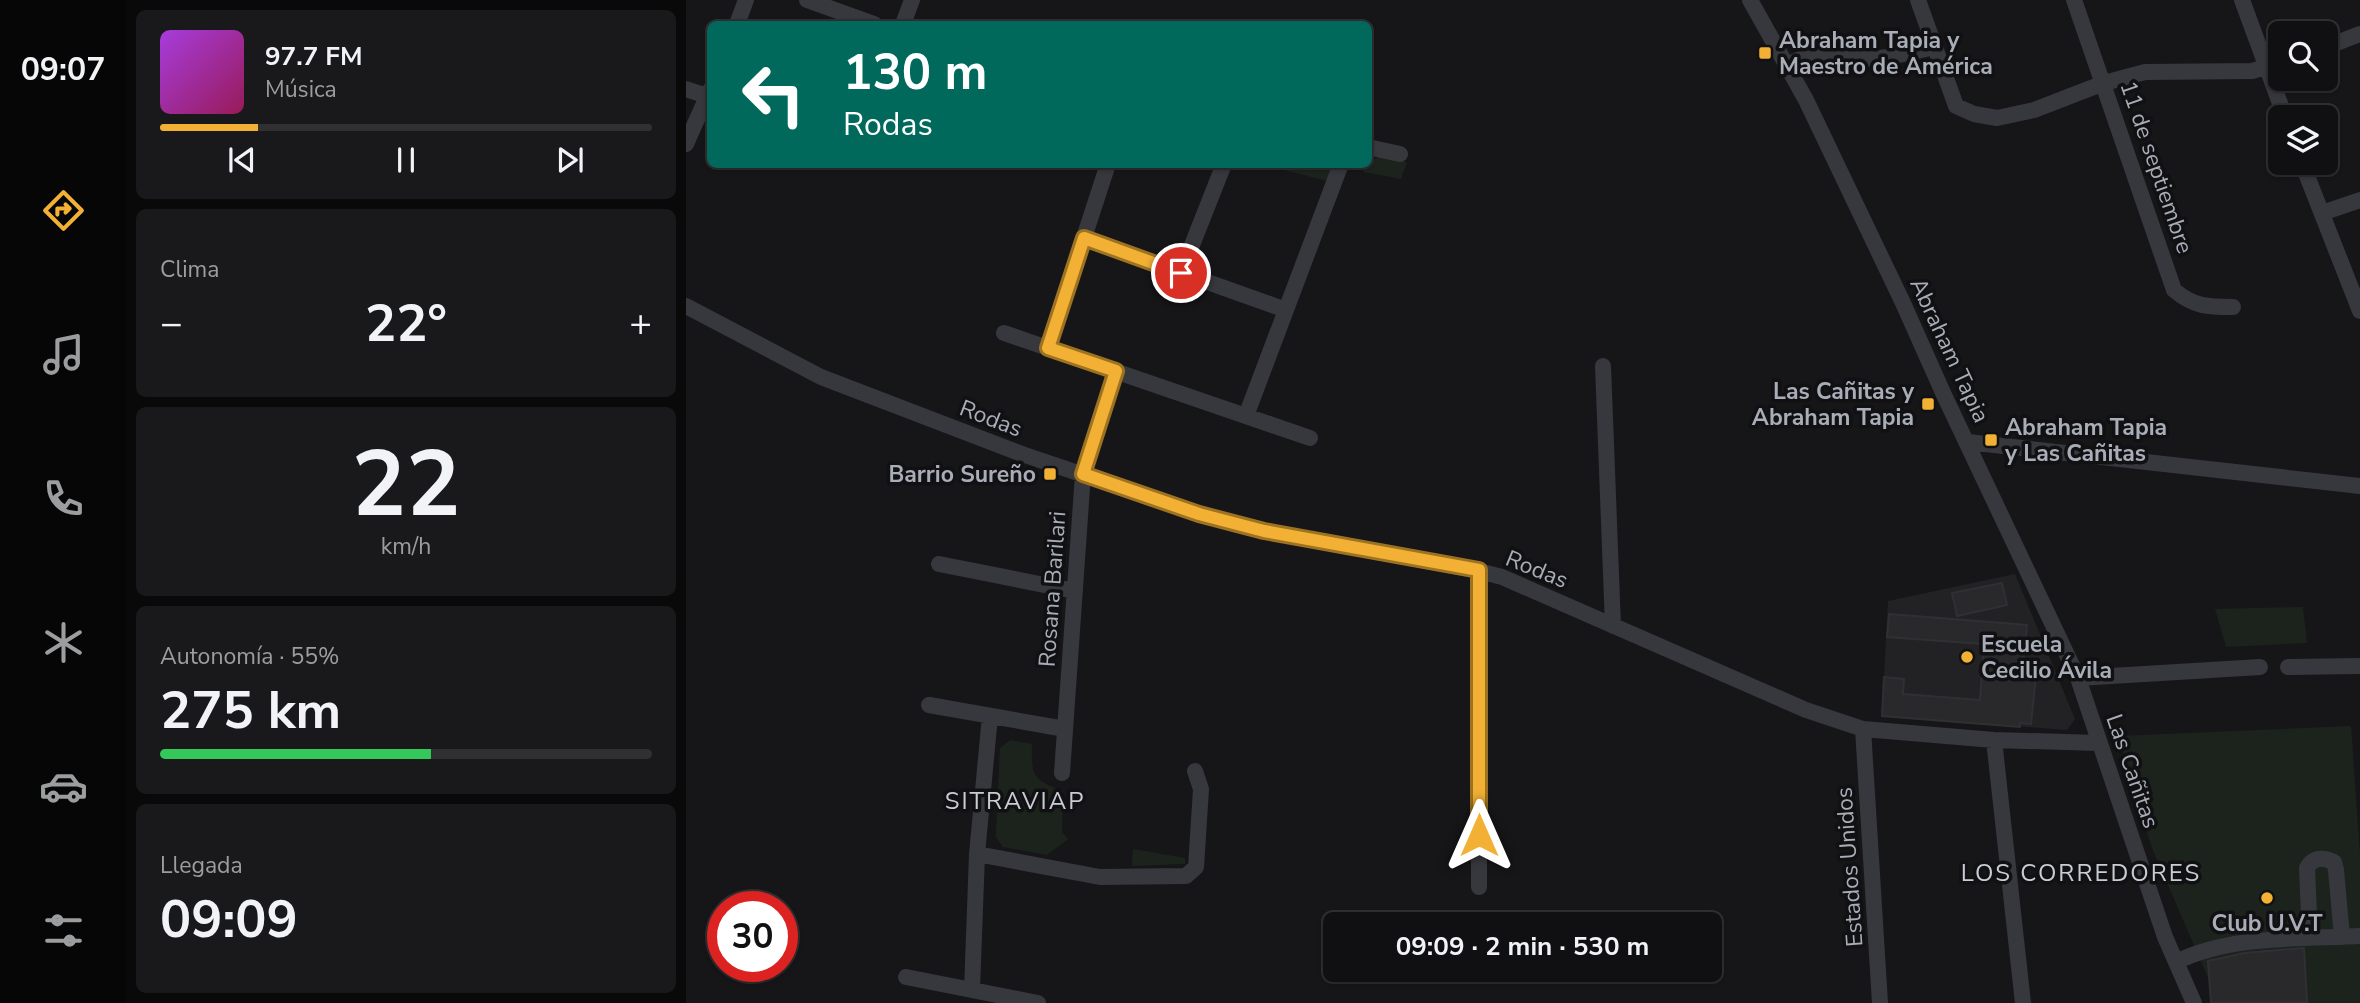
<!DOCTYPE html>
<html lang="es">
<meta charset="utf-8">
<style>
:root{--surface:#101012;--page:#19191b;--text:#f1f3f6;--muted:#9c9d9f;--line:#303032;--accent:#f2b134}
body{margin:0;font-family:"Nunito Sans",sans-serif;background:var(--page);color:var(--text);height:100vh;display:flex;flex-direction:column;font-size:26px;white-space:nowrap}
*{box-sizing:border-box;margin:0}
p{font-size:23px;color:var(--muted)}
.icon{flex:none;width:38px;height:38px;fill:none;stroke:currentColor;stroke-width:2;stroke-linecap:round;stroke-linejoin:round}
.map{position:relative;flex:1;overflow:hidden}
.side{display:flex;flex-direction:column;gap:10px;padding:10px;background:#09090a;width:560px}
.side>*{flex:none}
.guide{position:absolute;left:21px;top:21px;width:665px;height:147px;border-radius:10px;box-shadow:0 2px 5px #0004,0 0 0 2px var(--line);background:#00695c;color:#fff;overflow:hidden}
.controls{position:absolute;left:1582px;top:21px;display:grid;gap:14px}
.controls a{display:grid;place-items:center;width:70px;height:70px;border-radius:10px;background:var(--surface);box-shadow:0 2px 5px #0004,0 0 0 2px var(--line);font-size:35px}
.speed{position:absolute;left:21px;top:891px;display:flex;gap:14px;font-size:35px;font-weight:700;text-align:center}
.speed>*{display:grid;place-content:center;width:91px;height:91px;border-radius:50%;background:var(--surface);box-shadow:0 2px 5px #0004,0 0 0 2px var(--line);line-height:1}
.speed .limit{border:10px solid #d22;background:#fff;color:#111}
.pin{position:absolute;display:grid;place-items:center;width:60px;height:60px;color:#fff;margin:-30px;border:4px solid #fff;border-radius:50%;box-shadow:0 2px 7px #0007}
.me{position:absolute;width:77px;margin:-38px;rotate:0deg;stroke-linejoin:round;filter:drop-shadow(0 0 5px #0008)}
.turn{display:flex;align-items:center;gap:24px;height:147px;padding:0 21px;font-size:32px}
.turn .icon{width:91px;height:91px;stroke-width:2.5}
.turn b{display:block;font-size:49px;line-height:60px}
.big{font-size:52px;font-weight:700;line-height:1.1}
.side .tile{flex:1;display:flex;flex-direction:column;justify-content:center;gap:10px;min-width:0;padding:0 24px;border-radius:10px;background:var(--page)}
.side .dial{align-items:center;gap:0}
.dial b{font-size:91px;line-height:1}
.song{display:flex;align-items:center;gap:21px}
.cover{width:84px;height:84px;border-radius:10px;background:linear-gradient(135deg,hsl(280 70% 55%),hsl(330 70% 35%))}
.played{height:7px;border-radius:4px;background:linear-gradient(90deg,var(--accent) 20%,var(--line) 20%)}
.keys{display:flex;justify-content:space-around;direction:ltr}
.heat{display:flex;justify-content:space-between;align-items:center;font-size:38px;direction:ltr}
.charge{height:10px;border-radius:5px;background:linear-gradient(90deg,#34c759 55%,var(--line) 0)}
.trip{position:absolute;left:637px;top:912px;width:399px;height:70px;border-radius:10px;background:var(--surface);box-shadow:0 2px 5px #0004,0 0 0 2px var(--line);font-weight:700;line-height:70px;text-align:center}
main{display:flex;flex:1;min-height:0}
.tab-bar{display:flex;flex-direction:column;width:126px;justify-content:space-around;align-items:center;background:#060607;color:var(--muted)}
.tab-bar .icon{width:49px;height:49px}
.tab-bar .current{color:var(--accent)}
.tab-bar b{font-size:32px;color:var(--text)}
.map>svg:first-child{display:block}
</style>
<main>
<nav class="tab-bar">
<b>09:07</b>
<svg class="icon current" aria-label="directions" viewBox="0 0 24 24"><path d="M12 3l9 9-9 9-9-9zM9 14v-3h6M13 9l2 2-2 2"/></svg>
<svg class="icon" aria-label="music" viewBox="0 0 24 24"><path d="M9 18V5l10-2v13"/><circle cx="6" cy="18" r="3"/><circle cx="16" cy="16" r="3"/></svg>
<svg class="icon" aria-label="phone" viewBox="0 0 24 24"><path d="M5 4h4l2 5-3 2q2 4 5 5l2-3 5 2v4C11 20 4 13 5 4z"/></svg>
<svg class="icon" aria-label="climate" viewBox="0 0 24 24"><path d="M12 3v18M4 7l16 10M4 17L20 7"/></svg>
<svg class="icon" aria-label="car" viewBox="0 0 24 24"><path d="M5 17H2v-5l4-1 3-4h7l3 4 3 1v5h-3M9 17h6M6 11h13"/><circle cx="7" cy="17" r="2"/><circle cx="17" cy="17" r="2"/></svg>
<svg class="icon" aria-label="filters" viewBox="0 0 24 24"><path d="M4 7h16M4 17h16"/><circle cx="9" cy="7" r="2"/><circle cx="15" cy="17" r="2"/></svg>
</nav>
<section class="side">
<div class="tile">
<div class="song"><i class="cover"></i><div><b>97.7 FM</b><p>Música</p></div></div>
<div class="played"></div>
<div class="keys"><svg class="icon" aria-label="previous" viewBox="0 0 24 24"><path d="M18 5L8 12l10 7zM5 5v14"/></svg><svg class="icon" aria-label="pause" viewBox="0 0 24 24"><path d="M8 5v14M16 5v14"/></svg><svg class="icon" aria-label="next" viewBox="0 0 24 24"><path d="M6 5l10 7-10 7zM19 5v14"/></svg></div>
</div>
<div class="tile"><p>Clima</p>
<div class="heat"><a>−</a><b class="big">22°</b><a>+</a></div>
</div>
<div class="tile dial"><b>22</b><p>km/h</p></div>
<div class="tile"><p>Autonomía · 55%</p><b class="big">275 km</b><div class="charge"></div></div>
<div class="tile"><p>Llegada</p><b class="big">09:09</b></div>
</section>
<div class="map">
<svg width="1674" height="1003" viewBox="0 0 1674 1003">
<rect width="100%" height="100%" fill="#161618"/>
<path fill="#222225" d="M 1329,574 L 1389,719 L 1381,730 L 1196,716 L 1202,601 Z"/>
<path fill="#1c231d" d="M 693,156 L 721,162 L 715,179 L 677,172 L 679,166 Z
M 578,165 L 647,165 L 642,181 Z
M 1617,607 L 1621,643 L 1540,647 L 1529,609 Z
M 1665,726 L 1674,854 L 1674,1003 L 1533,1003 L 1466,848 L 1432,736 Z
M 324,740 L 346,744 C 345,776 347,780 377,791 L 376,832 L 382,839 L 361,855 L 317,847 L 310,837 L 314,748 Z
M 447,849 L 499,858 L 499,864 L 446,866 Z"/>
<path fill="#29292c" stroke="#303034" stroke-width="2" d="M 1316,583 L 1321,605 L 1271,616 L 1266,593 Z
M 1203,614 L 1341,625 L 1336,674 L 1350,675 L 1345,724 L 1334,723 L 1334,727 L 1196,716 L 1198,677 L 1218,679 L 1217,694 L 1294,700 L 1298,644 L 1201,637 Z
M 1618,948 L 1621,1003 L 1525,1003 L 1522,961 L 1558,953 Z"/>
<g fill="none" stroke-linecap="round" stroke-linejoin="round">
<path stroke="#37383d" stroke-width="16" d="M 121,0 L 188,24
M 1064,0 L 1120,100 L 1217,303 L 1258,395 L 1392,678 L 1479,937 L 1508,1003
M 1232,0 L 1270,106 L 1288,114 L 1311,118 L 1348,110 L 1418,83 L 1459,72 L 1566,71 L 1594,63
M 1388,0 L 1488,290 C 1508,307 1522,307 1547,307
M 1556,0 L 1599,117
M 51,24 L 60,0
M 217,24 L 226,0
M 1640,47 L 1674,34
M 1102,65 C 1137,44 1158,62 1194,58 C 1212,56 1231,51 1248,47
M 0,89 L 24,97
M 0,144 L 24,90
M 682,147 L 714,154
M 1616,163 L 1674,311
M 1636,213 L 1674,200
M 398,238 L 600,310
M 495,273 L 538,164
M 0,306 L 135,377 L 336,454 L 513,514 L 578,531 L 793,571 L 816,577 L 1120,710 L 1177,729 L 1308,740 L 1413,743
M 318,333 L 624,438
M 362,348 L 422,164
M 917,366 L 927,626
M 560,416 L 655,164
M 1282,442 L 1674,486
M 253,564 L 389,591
M 793,571 L 793,887
M 1602,667 L 1674,666
M 1392,678 L 1574,667
M 243,705 L 379,729
M 1177,729 L 1194,1003
M 1308,740 L 1337,1003
M 376,773 L 397,474 L 430,371
M 291,854 L 414,877 L 500,876 L 510,867 L 515,789 L 509,771
M 1624,938 L 1621,868 C 1627,857 1637,857 1648,862 L 1650,870 L 1656,937
M 1490,962 C 1545,935 1614,939 1674,936
M 220,977 L 352,1003
M 286,990 L 291,854 L 304,716"/>
</g>
<g fill="none" stroke-linecap="round" stroke-linejoin="round">
<defs>
<path id="route" d="M 495,273 L 398,238 L 362,348 L 430,371 L 397,474 L 513,514 L 578,531 L 793,570 L 793,835"/>
</defs>
<use href="#route" stroke="#9d7322" stroke-width="18"/>
<use href="#route" stroke="#f2b134" stroke-width="12"/>
</g>
<g fill="#f2b134" stroke="#111113" stroke-width="2.5">
<rect x="1072" y="46" width="14" height="14" rx="3.5"/>
<rect x="1235" y="397" width="14" height="14" rx="3.5"/>
<rect x="1298" y="433" width="14" height="14" rx="3.5"/>
<rect x="357" y="467" width="14" height="14" rx="3.5"/>
<circle cx="1281" cy="657" r="7"/>
<circle cx="1581" cy="898" r="7"/>
</g>
<g text-anchor="middle" stroke-width="7" stroke-linejoin="round" paint-order="stroke">
<g font-size="23" font-weight="bold" fill="#a8adb8" stroke="#111113" text-anchor="start">
<text x="1093" y="48">Abraham Tapia y<tspan x="1093" dy="26">Maestro de América</tspan></text>
<text x="1228" y="399" text-anchor="end">Las Cañitas y<tspan x="1228" dy="26">Abraham Tapia</tspan></text>
<text x="1319" y="435">Abraham Tapia<tspan x="1319" dy="26">y Las Cañitas</tspan></text>
<text x="350" y="482" text-anchor="end">Barrio Sureño</text>
<text x="1295" y="652">Escuela<tspan x="1295" dy="26">Cecilio Ávila</tspan></text>
<text x="1581" y="931" text-anchor="middle">Club U.V.T</text>
</g>
<g font-size="23" fill="#a8adb8" stroke="#111113">
<text transform="translate(1471 167) rotate(71)" y="8">11 de septiembre</text>
<text transform="translate(1264 350) rotate(65)" y="8">Abraham Tapia</text>
<text transform="translate(305 418) rotate(21)" y="8">Rodas</text>
<text transform="translate(851 569) rotate(22)" y="8">Rodas</text>
<text transform="translate(366 589) rotate(-86)" y="8">Rosana Barilari</text>
<text transform="translate(1447 771) rotate(71)" y="8">Las Cañitas</text>
<text transform="translate(1163 867) rotate(-94)" y="8">Estados Unidos</text>
</g>
<g font-size="24" letter-spacing="2" fill="#c9ccd4" stroke="#111113">
<text x="329" y="809">SITRAVIAP</text>
<text x="1395" y="881">LOS CORREDORES</text>
</g>
</g>
</svg>
<div class="controls">
<a><svg class="icon" aria-label="search" viewBox="0 0 24 24"><circle cx="10" cy="10" r="6"/><path d="M15 15l6 6"/></svg></a>
<a><svg class="icon" aria-label="layers" viewBox="0 0 24 24"><path d="M12 4l9 5-9 5-9-5zM3 14l9 5 9-5"/></svg></a>
</div>
<div class="speed"><div class="limit">30</div></div>
<div class="pin" style="left:495px;top:273px;background:#d93025"><svg class="icon" aria-label="arrive" viewBox="0 0 24 24"><path d="M6 21V4h12l-3 4 3 4H6"/></svg></div>
<svg class="me" style="left:793px;top:835px" viewBox="-20 -20 40 40"><path d="M0-17L14 15 0 8-14 15z" fill="#f2b134" stroke="#fff" stroke-width="4"/></svg>
<div class="trip">09:09 · 2 min · 530 m</div>
<div class="guide">
<div class="turn"><svg class="icon" aria-label="left" viewBox="0 0 24 24"><path d="M17 20v-9H6M10 6l-5 5 5 5"/></svg><div><b>130 m</b>Rodas</div></div>
</div>
</div>
</main>
